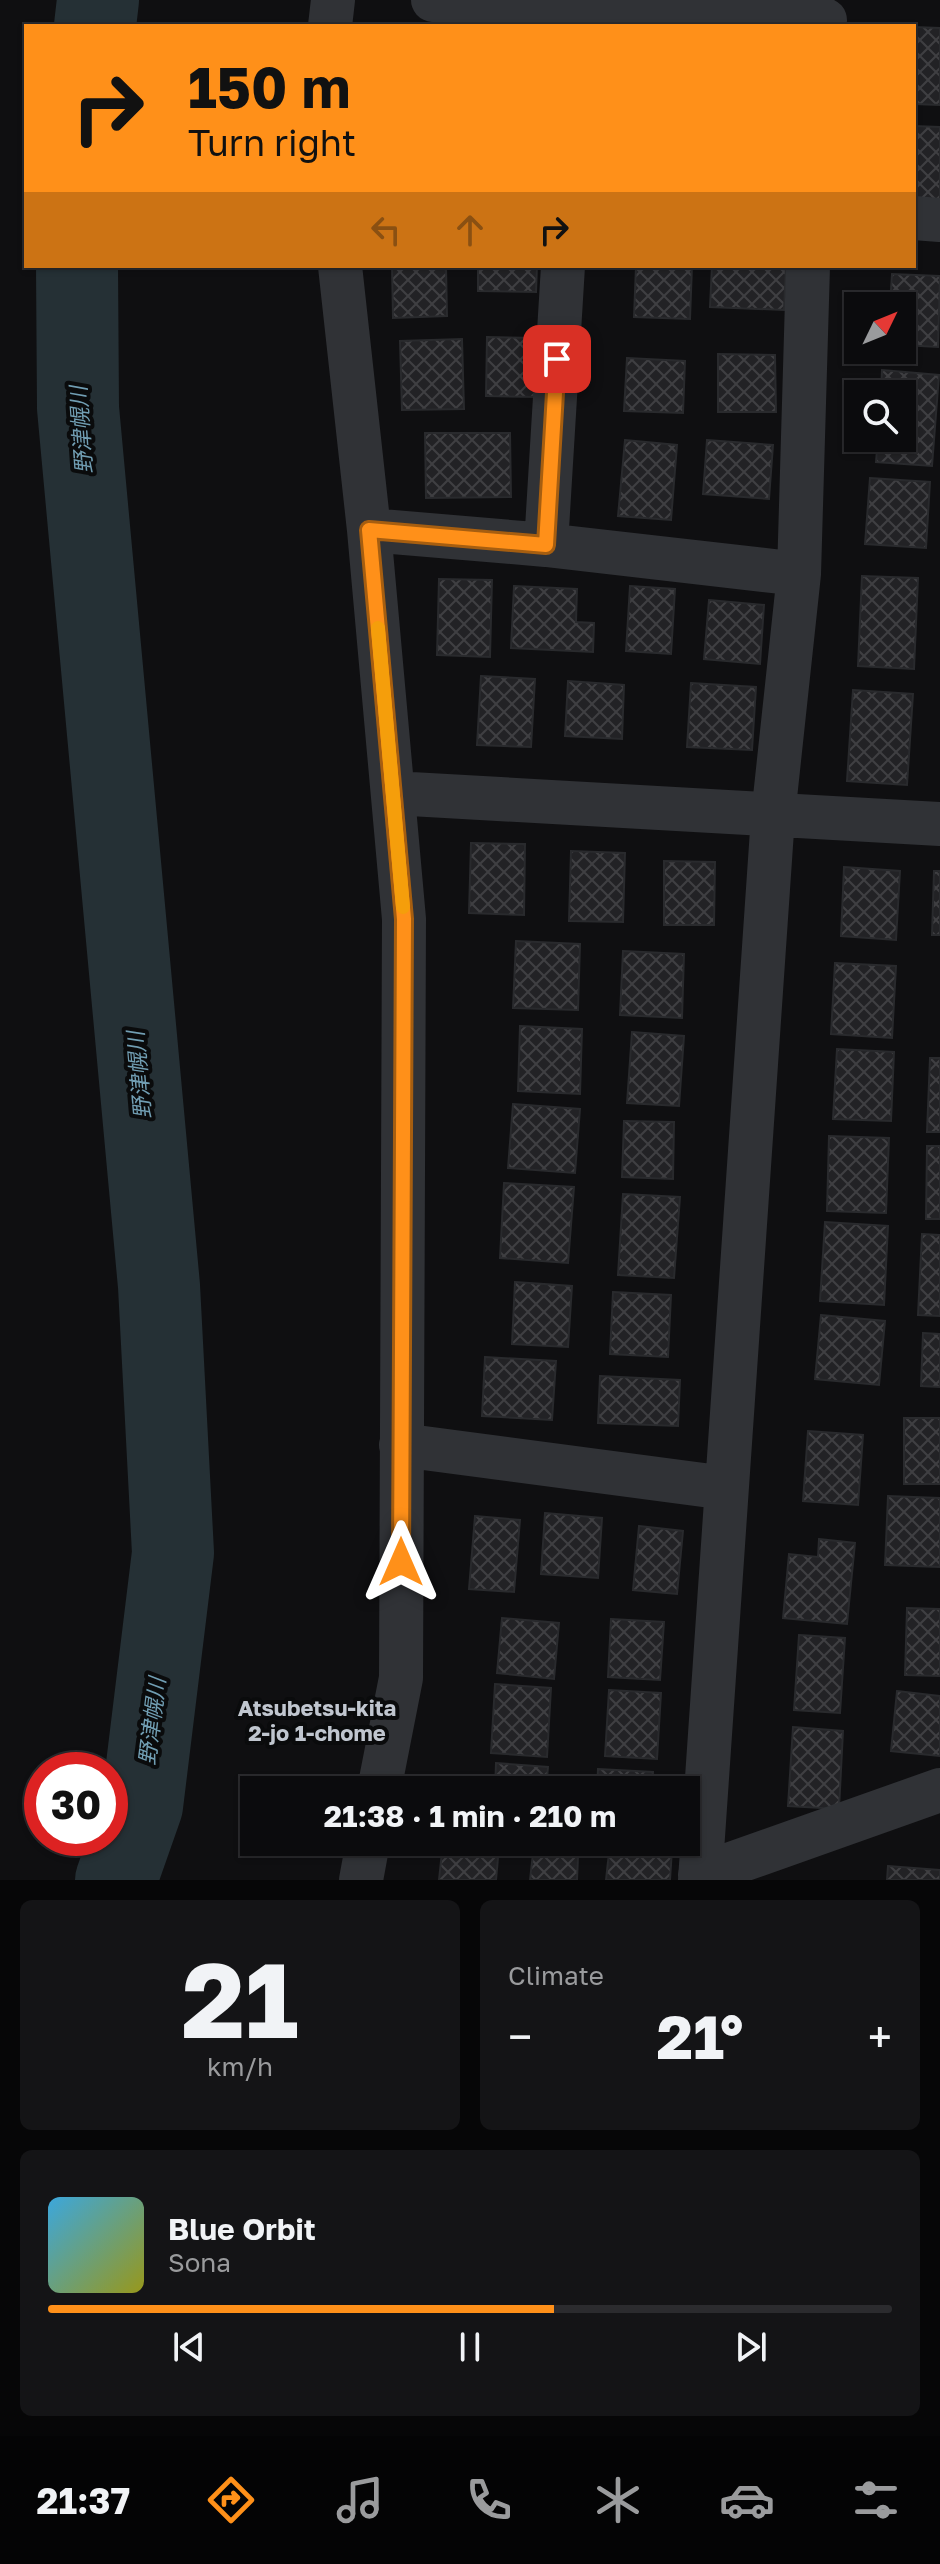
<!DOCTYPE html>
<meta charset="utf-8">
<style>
:root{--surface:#0b0b0d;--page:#141416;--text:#f1f3f6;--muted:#9a9b9d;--line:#2b2b2e;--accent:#ff9019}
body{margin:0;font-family:"Golos Text","Noto Sans JP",sans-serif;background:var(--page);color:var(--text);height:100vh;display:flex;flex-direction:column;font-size:30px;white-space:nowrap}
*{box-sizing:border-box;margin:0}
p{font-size:26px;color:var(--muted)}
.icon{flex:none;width:44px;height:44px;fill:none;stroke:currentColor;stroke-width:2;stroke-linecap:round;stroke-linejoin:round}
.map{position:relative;height:1880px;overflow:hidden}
.drawer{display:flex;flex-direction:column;gap:20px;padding:20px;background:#060607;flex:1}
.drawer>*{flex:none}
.banner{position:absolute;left:24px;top:24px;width:892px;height:244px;border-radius:0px;box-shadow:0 2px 6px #0004,0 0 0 2px var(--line);background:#ff9019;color:#111;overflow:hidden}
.needle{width:52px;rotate:47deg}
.buttons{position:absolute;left:844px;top:292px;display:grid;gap:16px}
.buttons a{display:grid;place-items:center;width:72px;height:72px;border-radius:0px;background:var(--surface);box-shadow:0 2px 6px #0004,0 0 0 2px var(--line);font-size:40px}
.speed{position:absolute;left:24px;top:1752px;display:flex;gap:16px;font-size:40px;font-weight:700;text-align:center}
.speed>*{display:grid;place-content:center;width:104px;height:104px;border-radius:50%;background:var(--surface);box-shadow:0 2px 6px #0004,0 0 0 2px var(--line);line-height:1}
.speed .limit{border:12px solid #d22;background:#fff;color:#111}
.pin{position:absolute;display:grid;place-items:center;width:68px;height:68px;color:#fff;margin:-34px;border-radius:16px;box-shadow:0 4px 12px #0006}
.me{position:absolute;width:88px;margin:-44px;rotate:0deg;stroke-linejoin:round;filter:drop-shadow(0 0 6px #0008)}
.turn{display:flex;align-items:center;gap:28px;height:168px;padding:0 32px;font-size:36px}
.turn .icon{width:104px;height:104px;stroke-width:2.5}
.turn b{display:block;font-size:56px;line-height:68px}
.lanes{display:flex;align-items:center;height:76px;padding:0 32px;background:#0003;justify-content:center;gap:40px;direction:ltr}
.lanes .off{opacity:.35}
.big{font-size:60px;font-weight:700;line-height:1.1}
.drawer .widget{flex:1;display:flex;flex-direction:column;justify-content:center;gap:12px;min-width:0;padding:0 28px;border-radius:12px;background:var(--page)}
.drawer .dial{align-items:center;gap:0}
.dial b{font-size:104px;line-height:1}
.song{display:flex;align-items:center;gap:24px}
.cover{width:96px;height:96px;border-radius:12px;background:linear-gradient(135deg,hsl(200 70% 55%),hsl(60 70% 35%))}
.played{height:8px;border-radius:4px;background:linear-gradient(90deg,var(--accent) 60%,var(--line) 60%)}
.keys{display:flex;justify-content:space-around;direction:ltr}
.heat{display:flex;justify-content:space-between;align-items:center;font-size:44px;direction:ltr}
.drawer .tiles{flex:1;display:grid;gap:20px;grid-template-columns:1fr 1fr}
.widget:last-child{grid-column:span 2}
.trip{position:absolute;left:240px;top:1776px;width:460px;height:80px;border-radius:0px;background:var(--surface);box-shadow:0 2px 6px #0004,0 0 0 2px var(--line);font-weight:700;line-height:80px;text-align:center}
.menu{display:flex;height:128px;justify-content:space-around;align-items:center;background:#040405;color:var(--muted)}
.menu .icon{width:56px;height:56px}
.menu .active{color:var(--accent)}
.menu b{font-size:36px;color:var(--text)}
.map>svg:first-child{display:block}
</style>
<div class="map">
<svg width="940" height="1880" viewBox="0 0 940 1880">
<defs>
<pattern id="building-cross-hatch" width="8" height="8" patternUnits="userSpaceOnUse" patternTransform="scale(2)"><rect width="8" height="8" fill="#222225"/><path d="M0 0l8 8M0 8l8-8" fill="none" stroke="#3f3f42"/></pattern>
</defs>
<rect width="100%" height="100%" fill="#0f0f11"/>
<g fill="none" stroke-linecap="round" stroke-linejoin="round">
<path stroke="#253035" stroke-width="82" d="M 95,26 L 98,0
M 77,266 L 78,408 L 159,1286 L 173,1553 L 142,1806 L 116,1880"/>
</g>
<path fill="url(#building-cross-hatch)" stroke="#292a2d" stroke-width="2" d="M 914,27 L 940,28 L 940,105 L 914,104 Z
M 914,126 L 940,127 L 940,201 L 914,200 Z
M 392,266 L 446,266 L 447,316 L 393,318 Z
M 478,266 L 537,266 L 536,292 L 478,291 Z
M 636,266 L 692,266 L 690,319 L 634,317 Z
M 712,266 L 786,266 L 784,310 L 710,307 Z
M 892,274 L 940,276 L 938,347 L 902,345 L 902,306 L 890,306 Z
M 487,337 L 538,338 L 537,397 L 486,396 Z
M 462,339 L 464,409 L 402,410 L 400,341 Z
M 718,354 L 775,355 L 776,412 L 718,412 Z
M 627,358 L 685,361 L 683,413 L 624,411 Z
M 882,370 L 939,375 L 932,466 L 876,462 L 878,438 L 902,438 L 902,394 L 881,394 Z
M 425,433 L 510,433 L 511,497 L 426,498 Z
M 625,440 L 677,445 L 671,520 L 618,516 Z
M 707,440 L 773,445 L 769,499 L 703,494 Z
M 870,478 L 930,482 L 926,548 L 865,544 Z
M 862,576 L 918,578 L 914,669 L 858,666 Z
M 439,579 L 492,580 L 490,657 L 437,655 Z
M 514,586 L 577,589 L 576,622 L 594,623 L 593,652 L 511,648 Z
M 630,586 L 675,589 L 671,654 L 626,651 Z
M 709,600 L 764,605 L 760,664 L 704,659 Z
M 481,676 L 535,679 L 531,747 L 477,745 Z
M 568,681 L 624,685 L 622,739 L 565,736 Z
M 691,683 L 756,687 L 752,750 L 687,747 Z
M 853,690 L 913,694 L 907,785 L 847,781 Z
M 471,843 L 525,844 L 524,915 L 469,913 Z
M 571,851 L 625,853 L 623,922 L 569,921 Z
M 664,861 L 715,862 L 714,925 L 664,925 Z
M 844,867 L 900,871 L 896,940 L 841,936 Z
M 934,871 L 940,871 L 940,935 L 932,935 Z
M 516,941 L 580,944 L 578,1010 L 513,1008 Z
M 623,951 L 684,954 L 682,1018 L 620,1015 Z
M 835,963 L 896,966 L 892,1038 L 831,1034 Z
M 520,1026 L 582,1029 L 580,1094 L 518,1091 Z
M 632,1032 L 684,1036 L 679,1106 L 627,1103 Z
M 837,1049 L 894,1052 L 891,1121 L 833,1119 Z
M 930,1058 L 940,1058 L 940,1132 L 927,1132 Z
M 513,1104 L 580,1109 L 575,1173 L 508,1168 Z
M 624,1121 L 674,1122 L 673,1179 L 622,1177 Z
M 829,1136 L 889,1138 L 886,1213 L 827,1211 Z
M 927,1146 L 940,1146 L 940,1219 L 926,1219 Z
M 504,1183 L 574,1187 L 568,1263 L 500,1258 Z
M 623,1194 L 680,1197 L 674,1278 L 618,1275 Z
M 825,1222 L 888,1226 L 884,1305 L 820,1301 Z
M 922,1234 L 940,1235 L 940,1316 L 918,1315 Z
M 515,1282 L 572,1286 L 568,1347 L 512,1344 Z
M 613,1292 L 671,1295 L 668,1357 L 610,1354 Z
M 821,1315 L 885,1321 L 879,1385 L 815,1379 Z
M 923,1333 L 940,1334 L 940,1387 L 921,1386 Z
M 485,1357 L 556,1361 L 552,1420 L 482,1416 Z
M 600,1376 L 680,1380 L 678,1426 L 598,1423 Z
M 904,1418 L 940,1418 L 940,1484 L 904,1484 Z
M 808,1431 L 863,1435 L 858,1505 L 803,1501 Z
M 888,1496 L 940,1498 L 940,1567 L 885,1565 Z
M 545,1513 L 602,1518 L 598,1578 L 541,1574 Z
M 475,1516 L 520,1520 L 514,1592 L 469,1589 Z
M 639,1526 L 683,1531 L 677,1594 L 633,1590 Z
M 819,1539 L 855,1543 L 847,1624 L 783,1618 L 789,1554 L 818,1557 Z
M 907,1608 L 940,1609 L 940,1676 L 905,1675 Z
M 502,1618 L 559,1623 L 554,1679 L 497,1673 Z
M 611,1619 L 664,1622 L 660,1680 L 608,1677 Z
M 799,1635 L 845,1638 L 840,1713 L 794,1710 Z
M 495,1684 L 551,1688 L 547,1757 L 491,1753 Z
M 609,1690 L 661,1693 L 657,1759 L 605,1756 Z
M 897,1691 L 940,1696 L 940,1756 L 891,1751 Z
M 793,1727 L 843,1731 L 839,1809 L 788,1806 Z
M 496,1763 L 548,1767 L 546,1790 L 495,1790 Z
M 598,1769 L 653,1772 L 652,1790 L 597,1790 Z
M 443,1842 L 499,1847 L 496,1880 L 439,1880 Z
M 610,1843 L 672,1849 L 670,1880 L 606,1880 Z
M 533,1853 L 578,1857 L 577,1880 L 530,1880 Z
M 888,1866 L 940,1870 L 940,1880 L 887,1880 Z"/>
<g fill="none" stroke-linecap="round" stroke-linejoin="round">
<path stroke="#303236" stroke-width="44" d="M 433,0 L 825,20
M 330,26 L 333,0
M 914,218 L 940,220
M 340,266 L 369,530 L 404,919 L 401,1678 L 379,1790
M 369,530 L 546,545 L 799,574
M 546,545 L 563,266
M 393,793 L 940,824
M 401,1445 L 726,1488
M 700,1875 L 940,1790
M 361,1880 L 368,1842
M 700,1880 L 773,816 L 799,574 L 808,266"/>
</g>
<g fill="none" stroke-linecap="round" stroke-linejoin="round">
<defs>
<path id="route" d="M 401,1562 L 404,919 L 369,530 L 546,545 L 557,359"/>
</defs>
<use href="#route" stroke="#a65e10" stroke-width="20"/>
<use href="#route" stroke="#ff9019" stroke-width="14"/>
<path stroke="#f59e0b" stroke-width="14" d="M 378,628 L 403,907"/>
</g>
<g text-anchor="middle" stroke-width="8" stroke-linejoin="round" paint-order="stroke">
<g font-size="22" font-style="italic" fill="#719eb3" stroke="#0a0b0c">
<text transform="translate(81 430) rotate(-94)" y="8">野津幌川</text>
<text transform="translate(139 1075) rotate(-95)" y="8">野津幌川</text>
<text transform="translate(152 1721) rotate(-83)" y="8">野津幌川</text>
</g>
<g font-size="22" font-weight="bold" fill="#c0c6cf" stroke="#0a0b0c">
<text x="317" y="1716">Atsubetsu-kita<tspan x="317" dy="25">2-jo 1-chome</tspan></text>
</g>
</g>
</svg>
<div class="buttons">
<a><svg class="needle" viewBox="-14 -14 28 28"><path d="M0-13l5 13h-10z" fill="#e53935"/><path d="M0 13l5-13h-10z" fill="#9a9b9d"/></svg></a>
<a><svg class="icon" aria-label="search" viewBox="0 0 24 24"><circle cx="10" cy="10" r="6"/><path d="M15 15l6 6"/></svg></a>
</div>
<div class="speed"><div class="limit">30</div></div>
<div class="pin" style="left:557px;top:359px;background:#d93025"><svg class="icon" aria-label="arrive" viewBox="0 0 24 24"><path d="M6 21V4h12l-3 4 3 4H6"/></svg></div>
<svg class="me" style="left:401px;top:1562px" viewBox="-20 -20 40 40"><path d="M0-17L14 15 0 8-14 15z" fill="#ff9019" stroke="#fff" stroke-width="4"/></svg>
<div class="trip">21:38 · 1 min · 210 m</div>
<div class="banner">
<div class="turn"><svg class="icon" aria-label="right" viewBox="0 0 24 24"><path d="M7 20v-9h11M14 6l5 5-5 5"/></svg><div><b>150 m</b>Turn right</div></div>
<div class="lanes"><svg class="icon off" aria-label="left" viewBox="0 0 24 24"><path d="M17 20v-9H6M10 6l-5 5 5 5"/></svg><svg class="icon off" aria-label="ahead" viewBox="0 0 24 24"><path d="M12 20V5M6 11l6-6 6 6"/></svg><svg class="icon" aria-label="right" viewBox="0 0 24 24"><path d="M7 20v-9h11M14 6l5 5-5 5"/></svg></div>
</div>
</div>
<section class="drawer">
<div class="tiles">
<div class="widget dial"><b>21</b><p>km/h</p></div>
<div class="widget"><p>Climate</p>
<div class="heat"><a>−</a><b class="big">21°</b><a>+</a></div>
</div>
<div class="widget">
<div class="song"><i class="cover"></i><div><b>Blue Orbit</b><p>Sona</p></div></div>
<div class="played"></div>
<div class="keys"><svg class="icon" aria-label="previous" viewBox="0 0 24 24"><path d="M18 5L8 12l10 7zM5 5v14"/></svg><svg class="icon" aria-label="pause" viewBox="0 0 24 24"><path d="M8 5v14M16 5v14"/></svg><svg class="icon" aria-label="next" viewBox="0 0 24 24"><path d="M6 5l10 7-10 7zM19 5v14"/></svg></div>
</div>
</div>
</section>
<nav class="menu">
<b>21:37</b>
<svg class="icon active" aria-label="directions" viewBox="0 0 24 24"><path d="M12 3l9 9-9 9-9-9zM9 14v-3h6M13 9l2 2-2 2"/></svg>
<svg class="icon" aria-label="music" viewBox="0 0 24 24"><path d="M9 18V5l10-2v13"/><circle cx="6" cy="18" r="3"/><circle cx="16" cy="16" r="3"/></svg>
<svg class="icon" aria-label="phone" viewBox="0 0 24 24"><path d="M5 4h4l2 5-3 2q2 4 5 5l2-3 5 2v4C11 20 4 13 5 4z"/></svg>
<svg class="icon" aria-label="climate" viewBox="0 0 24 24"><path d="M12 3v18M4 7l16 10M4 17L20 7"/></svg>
<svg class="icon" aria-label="car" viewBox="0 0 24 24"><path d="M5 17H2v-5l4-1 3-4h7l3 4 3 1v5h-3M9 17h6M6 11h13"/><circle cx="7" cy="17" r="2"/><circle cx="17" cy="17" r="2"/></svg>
<svg class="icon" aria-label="filters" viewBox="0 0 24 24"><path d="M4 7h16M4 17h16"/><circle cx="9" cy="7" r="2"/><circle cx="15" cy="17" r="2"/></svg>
</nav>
